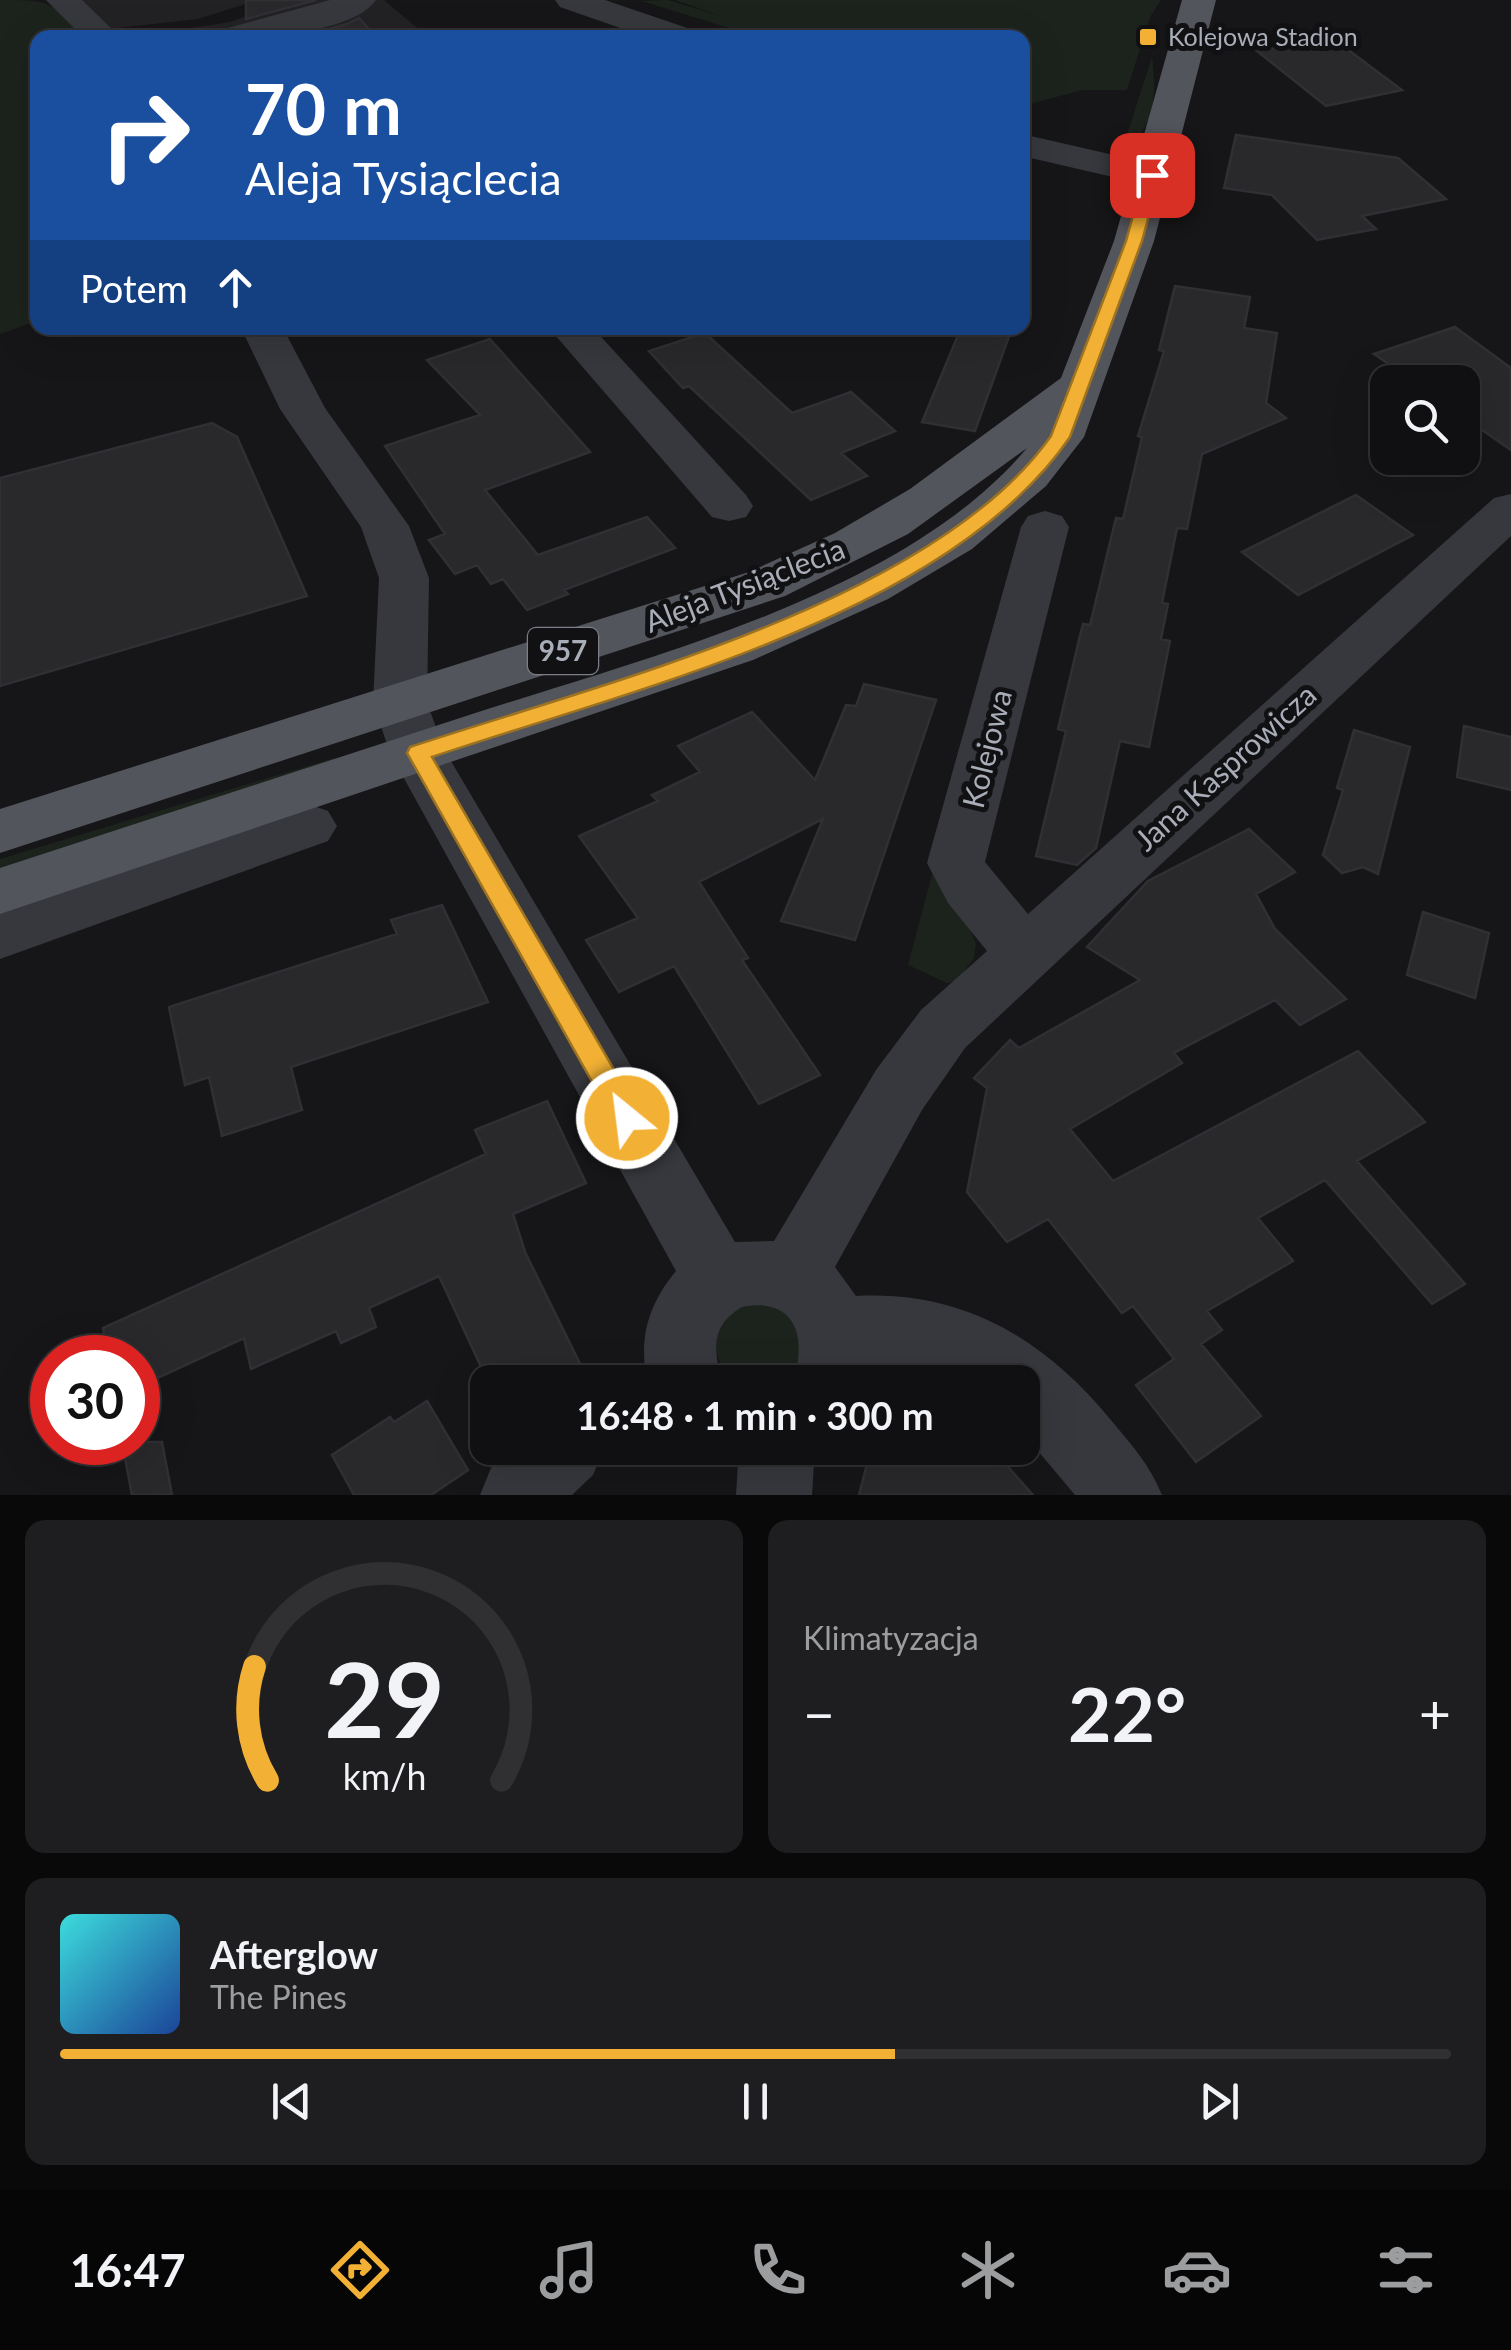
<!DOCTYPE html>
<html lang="pl">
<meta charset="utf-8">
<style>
:root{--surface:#101012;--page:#1e1e20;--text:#f1f3f6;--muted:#9c9d9f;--line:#303032;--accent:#f2b134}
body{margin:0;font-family:Lato,sans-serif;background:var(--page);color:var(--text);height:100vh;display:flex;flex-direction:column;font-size:38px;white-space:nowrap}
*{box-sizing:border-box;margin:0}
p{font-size:32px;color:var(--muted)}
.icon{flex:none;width:55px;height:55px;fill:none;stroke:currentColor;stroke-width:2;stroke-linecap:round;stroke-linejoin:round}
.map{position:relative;height:1495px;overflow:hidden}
.panel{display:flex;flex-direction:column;gap:25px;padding:25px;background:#09090a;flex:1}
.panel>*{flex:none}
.top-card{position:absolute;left:30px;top:30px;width:1000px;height:305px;border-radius:20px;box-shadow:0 10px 40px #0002,0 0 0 2px var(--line);background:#1a4fa0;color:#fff;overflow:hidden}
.buttons{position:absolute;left:1370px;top:365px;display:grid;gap:20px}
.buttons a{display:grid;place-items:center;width:110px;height:110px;border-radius:20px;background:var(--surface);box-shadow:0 10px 40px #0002,0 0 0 2px var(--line);font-size:50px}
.speed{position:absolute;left:30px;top:1335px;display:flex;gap:20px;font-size:50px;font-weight:700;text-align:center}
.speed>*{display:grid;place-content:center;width:130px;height:130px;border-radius:50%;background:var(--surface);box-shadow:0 10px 40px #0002,0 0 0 2px var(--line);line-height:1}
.speed .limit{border:15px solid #d22;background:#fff;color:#111}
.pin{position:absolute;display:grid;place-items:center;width:85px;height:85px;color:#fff;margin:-42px;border-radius:20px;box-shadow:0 5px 15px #0006}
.me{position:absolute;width:110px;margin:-55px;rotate:331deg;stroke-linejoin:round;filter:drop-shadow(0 0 8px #0008)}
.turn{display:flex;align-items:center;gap:35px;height:210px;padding:0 50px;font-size:45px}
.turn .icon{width:130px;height:130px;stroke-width:2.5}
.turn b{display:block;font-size:70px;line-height:85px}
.then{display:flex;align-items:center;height:95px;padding:0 50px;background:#0003;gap:20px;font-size:38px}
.big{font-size:75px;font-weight:700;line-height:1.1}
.panel .tile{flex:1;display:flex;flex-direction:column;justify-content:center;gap:15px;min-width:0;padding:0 35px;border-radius:20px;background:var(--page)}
.panel .dial{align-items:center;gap:0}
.dial svg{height:260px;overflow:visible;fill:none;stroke:var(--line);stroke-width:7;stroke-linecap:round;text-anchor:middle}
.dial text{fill:var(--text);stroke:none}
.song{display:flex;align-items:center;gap:30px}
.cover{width:120px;height:120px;border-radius:15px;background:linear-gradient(135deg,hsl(180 70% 55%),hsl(220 70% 35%))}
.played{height:10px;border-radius:5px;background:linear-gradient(90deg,var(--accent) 60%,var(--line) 60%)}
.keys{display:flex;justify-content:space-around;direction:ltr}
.heat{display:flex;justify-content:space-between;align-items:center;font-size:55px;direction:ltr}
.panel .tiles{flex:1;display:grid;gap:25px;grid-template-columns:1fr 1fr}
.tile:last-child{grid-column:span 2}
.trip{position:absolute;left:470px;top:1365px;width:570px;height:100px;border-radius:20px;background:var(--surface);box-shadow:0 10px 40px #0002,0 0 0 2px var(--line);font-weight:700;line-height:100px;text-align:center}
.dock{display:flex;height:160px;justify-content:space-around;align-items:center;background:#060607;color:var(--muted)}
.dock .icon{width:70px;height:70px}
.dock .current{color:var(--accent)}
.dock b{font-size:45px;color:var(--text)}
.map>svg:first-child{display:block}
</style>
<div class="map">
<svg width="1511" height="1495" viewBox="0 0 1511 1495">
<rect width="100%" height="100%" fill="#161618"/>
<path fill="#222225" d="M 80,0 L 258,0 L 198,19 L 108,29 Z
M 289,0 L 384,0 L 428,37 L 198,38 L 191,28 L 230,22 Z"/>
<path fill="#1c231d" d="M 0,0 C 44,0 56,0 83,37 L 38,38 L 37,321 L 0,334 Z
M 668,0 L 724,17 L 675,0 L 1161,0 L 1150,17 L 1127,90 L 1082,90 L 1023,106 L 1022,38 L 758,37 L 642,1 Z
M 1152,57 C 1156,85 1157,134 1124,144 Z
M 334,758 L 336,761 L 0,870 L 0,859 Z
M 938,852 L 976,944 L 974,958 L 957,981 L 947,983 L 908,965 Z
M716 1345a42 42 0 1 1 84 0a42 42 0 1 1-84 0Z"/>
<path fill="#29292c" stroke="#303034" stroke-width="2.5" d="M 246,0 L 316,0 L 246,19 Z
M 359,18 L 377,38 L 318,32 L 347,24 Z
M 1331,37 L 1402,90 L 1326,106 L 1257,51 Z
M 1236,135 L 1398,158 L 1446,199 L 1362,216 L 1376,229 L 1317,240 L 1272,195 L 1224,188 Z
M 1175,286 L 1250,297 L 1244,328 L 1277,333 L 1266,403 L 1286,418 L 1202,454 L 1187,529 L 1177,528 L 1162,603 L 1168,604 L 1161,639 L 1170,641 L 1149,747 L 1120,741 L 1096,848 L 1077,865 L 1036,856 L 1066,731 L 1058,729 L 1078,644 L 1083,624 L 1090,625 L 1116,518 L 1123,519 L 1142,437 L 1138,436 L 1164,351 L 1159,350 Z
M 1455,327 L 1511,368 L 1511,450 L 1462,416 L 1462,382 L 1415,382 L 1374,354 Z
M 961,328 L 1012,328 L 975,431 L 922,422 Z
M 705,333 L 792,413 L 851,392 L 895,431 L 841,453 L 867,476 L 811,500 L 689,386 L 683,388 L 649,351 Z
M 490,339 L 590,452 L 485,490 L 538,555 L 647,517 L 675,548 L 564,590 L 568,594 L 527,610 L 503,579 L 491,584 L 477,565 L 455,574 L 429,540 L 445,534 L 385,446 L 480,415 L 427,360 Z
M 212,423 L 237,437 L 307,596 L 0,686 L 0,478 Z
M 1356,495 L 1413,535 L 1298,595 L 1242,552 Z
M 864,684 L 936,700 L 855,940 L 781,921 L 823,819 L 699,882 L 748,958 L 742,960 L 820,1075 L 759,1104 L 674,966 L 619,992 L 586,940 L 638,918 L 579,836 L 658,801 L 652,795 L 700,772 L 678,746 L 752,712 L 815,780 L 846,705 L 856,706 Z
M 1464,726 L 1511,737 L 1511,790 L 1457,777 Z
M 1354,730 L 1410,747 L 1378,874 L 1363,867 L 1342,873 L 1323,855 L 1343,790 L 1337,788 Z
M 1249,829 L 1295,872 L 1256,894 L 1275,929 L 1346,999 L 1300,1025 L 1275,1000 L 1174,1053 L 1182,1063 L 1070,1129 L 1113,1181 L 1358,1051 L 1425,1122 L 1357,1161 L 1465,1284 L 1432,1304 L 1325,1180 L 1258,1218 L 1293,1261 L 1207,1311 L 1222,1330 L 1201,1344 L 1261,1416 L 1196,1462 L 1136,1385 L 1174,1359 L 1133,1306 L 1122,1313 L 1048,1219 L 1007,1242 L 967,1192 L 987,1088 L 974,1078 L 1010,1040 L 1019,1048 L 1140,980 L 1087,947 L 1148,881 Z
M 442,905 L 488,1002 L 291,1067 L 302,1110 L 222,1136 L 209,1077 L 185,1085 L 169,1007 L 397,934 L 391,920 Z
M 1423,912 L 1489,933 L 1475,998 L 1407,975 Z
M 547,1101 L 586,1183 L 513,1214 L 525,1252 L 589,1382 L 488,1382 L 439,1276 L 369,1308 L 376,1327 L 341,1343 L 336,1331 L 251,1369 L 244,1338 L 138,1387 L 138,1358 L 108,1358 L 103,1328 L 486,1154 L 475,1130 Z
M 427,1401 L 468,1470 L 431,1495 L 354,1495 L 332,1455 L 390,1417 L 394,1422 Z
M 122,1442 L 162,1442 L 172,1495 L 132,1495 Z
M 871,1448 L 991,1448 L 1033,1495 L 859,1495 Z"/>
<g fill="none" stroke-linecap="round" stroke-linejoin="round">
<path fill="#37383d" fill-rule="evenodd" d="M 46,0 L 82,0 L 121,38 L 84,38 Z
M 330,0 L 376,0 C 352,35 251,38 212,38 L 217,31 Z
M 555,0 L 605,0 L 696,31 L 701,38 L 649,38 L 560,7 Z
M 1022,134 L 1166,167 L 1171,175 L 1166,183 L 1152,186 L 1022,156 Z
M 241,328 L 283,328 L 325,408 L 409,526 L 429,578 L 427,703 L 445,751 L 735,1242 L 774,1241 L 876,1070 L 921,1010 L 987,951 L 948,903 L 927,863 L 1021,527 L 1028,516 L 1045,511 L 1062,516 L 1069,527 L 985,862 L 1028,914 L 1494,498 L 1511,494 L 1511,536 L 965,1048 L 922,1110 L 835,1267 L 856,1296 C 963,1290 1044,1339 1110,1419 C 1131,1444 1150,1465 1162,1495 L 1075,1495 L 1022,1432 L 1022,1382 L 964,1382 L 942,1370 L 872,1364 L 866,1382 L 792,1382 C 808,1340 797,1296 742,1307 C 709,1327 715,1349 721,1382 L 647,1382 C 639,1339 647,1306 676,1271 L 390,753 L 373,703 L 379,578 L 361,527 L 280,409 Z
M 549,328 L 593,328 L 746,495 L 753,506 L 746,517 L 729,521 L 712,517 Z
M 308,804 L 328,811 L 337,826 L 328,841 L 0,959 L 0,910 Z
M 512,1448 L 604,1448 L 593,1475 L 572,1495 L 480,1495 L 491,1468 Z
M 739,1448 L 815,1448 L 812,1495 L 736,1495 Z"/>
<path fill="#53555c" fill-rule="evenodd" d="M 1182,0 L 1216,0 L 1154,241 L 1084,437 L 1046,486 L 972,549 L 888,599 L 753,660 L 0,914 L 0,868 C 153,818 307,768 460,718 C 640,659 903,596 1027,448 L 908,534 L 785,596 L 0,853 L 0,809 L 749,572 L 835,533 L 910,489 L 1061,378 L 1114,241 Z"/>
</g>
<path fill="#f2b134" stroke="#9d7322" stroke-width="2.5" d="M 1152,170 L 1160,175 L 1142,241 L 1070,437 C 948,616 630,690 432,757 L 637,1109 L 641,1118 L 637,1126 L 617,1126 L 407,753 L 410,747 C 599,684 933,603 1051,436 L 1126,241 L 1144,175 Z"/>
<rect fill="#f2b134" stroke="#111113" stroke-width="4" x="1138" y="27" width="20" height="20" rx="5"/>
<g text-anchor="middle" stroke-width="10" stroke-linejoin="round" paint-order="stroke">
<g font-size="25" fill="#a8adb8" stroke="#111113" text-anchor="start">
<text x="1168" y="46">Kolejowa Stadion</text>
</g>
<rect fill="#111113" stroke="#7b7e86" stroke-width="2.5" x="528" y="628" width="70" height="46" rx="8"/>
<g font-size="28" font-weight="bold" fill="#a8adb8">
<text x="563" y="661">957</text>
</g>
<g font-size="30" fill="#a8adb8" stroke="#111113">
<text transform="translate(745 586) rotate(-21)" y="10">Aleja Tysiąclecia</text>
<text transform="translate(988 749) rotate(-76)" y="10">Kolejowa</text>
<text transform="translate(1226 768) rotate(-42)" y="10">Jana Kasprowicza</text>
</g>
</g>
</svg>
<div class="buttons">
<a><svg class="icon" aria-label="search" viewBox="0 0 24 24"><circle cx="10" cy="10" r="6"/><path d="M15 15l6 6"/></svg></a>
</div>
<div class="speed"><div class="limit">30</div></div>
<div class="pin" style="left:1152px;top:175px;background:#d93025"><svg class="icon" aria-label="arrive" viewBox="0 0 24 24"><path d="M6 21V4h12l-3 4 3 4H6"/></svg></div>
<svg class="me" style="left:627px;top:1118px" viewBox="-20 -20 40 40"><circle r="17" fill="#f2b134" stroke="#fff" stroke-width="3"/><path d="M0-11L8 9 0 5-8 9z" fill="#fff"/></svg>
<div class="trip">16:48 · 1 min · 300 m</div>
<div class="top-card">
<div class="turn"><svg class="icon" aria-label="right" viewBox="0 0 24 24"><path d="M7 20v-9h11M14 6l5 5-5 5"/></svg><div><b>70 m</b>Aleja Tysiąclecia</div></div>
<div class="then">Potem<svg class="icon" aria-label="ahead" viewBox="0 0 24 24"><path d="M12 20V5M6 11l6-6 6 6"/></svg></div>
</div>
</div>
<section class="panel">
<div class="tiles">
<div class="tile dial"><svg viewBox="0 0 100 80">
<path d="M14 69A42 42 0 1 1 86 69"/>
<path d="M14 69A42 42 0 0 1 10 34" stroke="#f2b134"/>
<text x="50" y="56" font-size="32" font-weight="700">29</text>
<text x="50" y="72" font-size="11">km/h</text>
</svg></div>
<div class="tile"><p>Klimatyzacja</p>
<div class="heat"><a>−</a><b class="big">22°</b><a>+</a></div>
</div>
<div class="tile">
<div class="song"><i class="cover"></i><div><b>Afterglow</b><p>The Pines</p></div></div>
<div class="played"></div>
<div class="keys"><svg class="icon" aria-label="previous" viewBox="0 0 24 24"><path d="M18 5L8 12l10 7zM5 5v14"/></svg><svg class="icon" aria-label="pause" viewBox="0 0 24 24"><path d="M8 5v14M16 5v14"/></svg><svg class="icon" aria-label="next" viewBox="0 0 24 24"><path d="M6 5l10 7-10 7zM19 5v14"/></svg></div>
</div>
</div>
</section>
<nav class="dock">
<b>16:47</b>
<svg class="icon current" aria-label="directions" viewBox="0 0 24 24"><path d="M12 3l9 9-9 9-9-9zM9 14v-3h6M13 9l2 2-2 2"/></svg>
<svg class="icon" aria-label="music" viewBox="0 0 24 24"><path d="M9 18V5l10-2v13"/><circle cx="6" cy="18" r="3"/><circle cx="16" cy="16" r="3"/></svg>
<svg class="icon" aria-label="phone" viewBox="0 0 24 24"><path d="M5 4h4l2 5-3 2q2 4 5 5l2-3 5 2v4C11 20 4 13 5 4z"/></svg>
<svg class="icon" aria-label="climate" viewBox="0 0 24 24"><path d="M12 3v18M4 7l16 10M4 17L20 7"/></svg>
<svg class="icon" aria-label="car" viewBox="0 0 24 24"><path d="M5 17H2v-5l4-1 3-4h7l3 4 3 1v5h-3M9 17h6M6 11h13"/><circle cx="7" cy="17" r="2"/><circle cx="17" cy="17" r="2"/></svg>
<svg class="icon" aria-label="filters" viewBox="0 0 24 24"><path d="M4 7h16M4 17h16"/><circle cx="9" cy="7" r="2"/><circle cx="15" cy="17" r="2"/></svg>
</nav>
